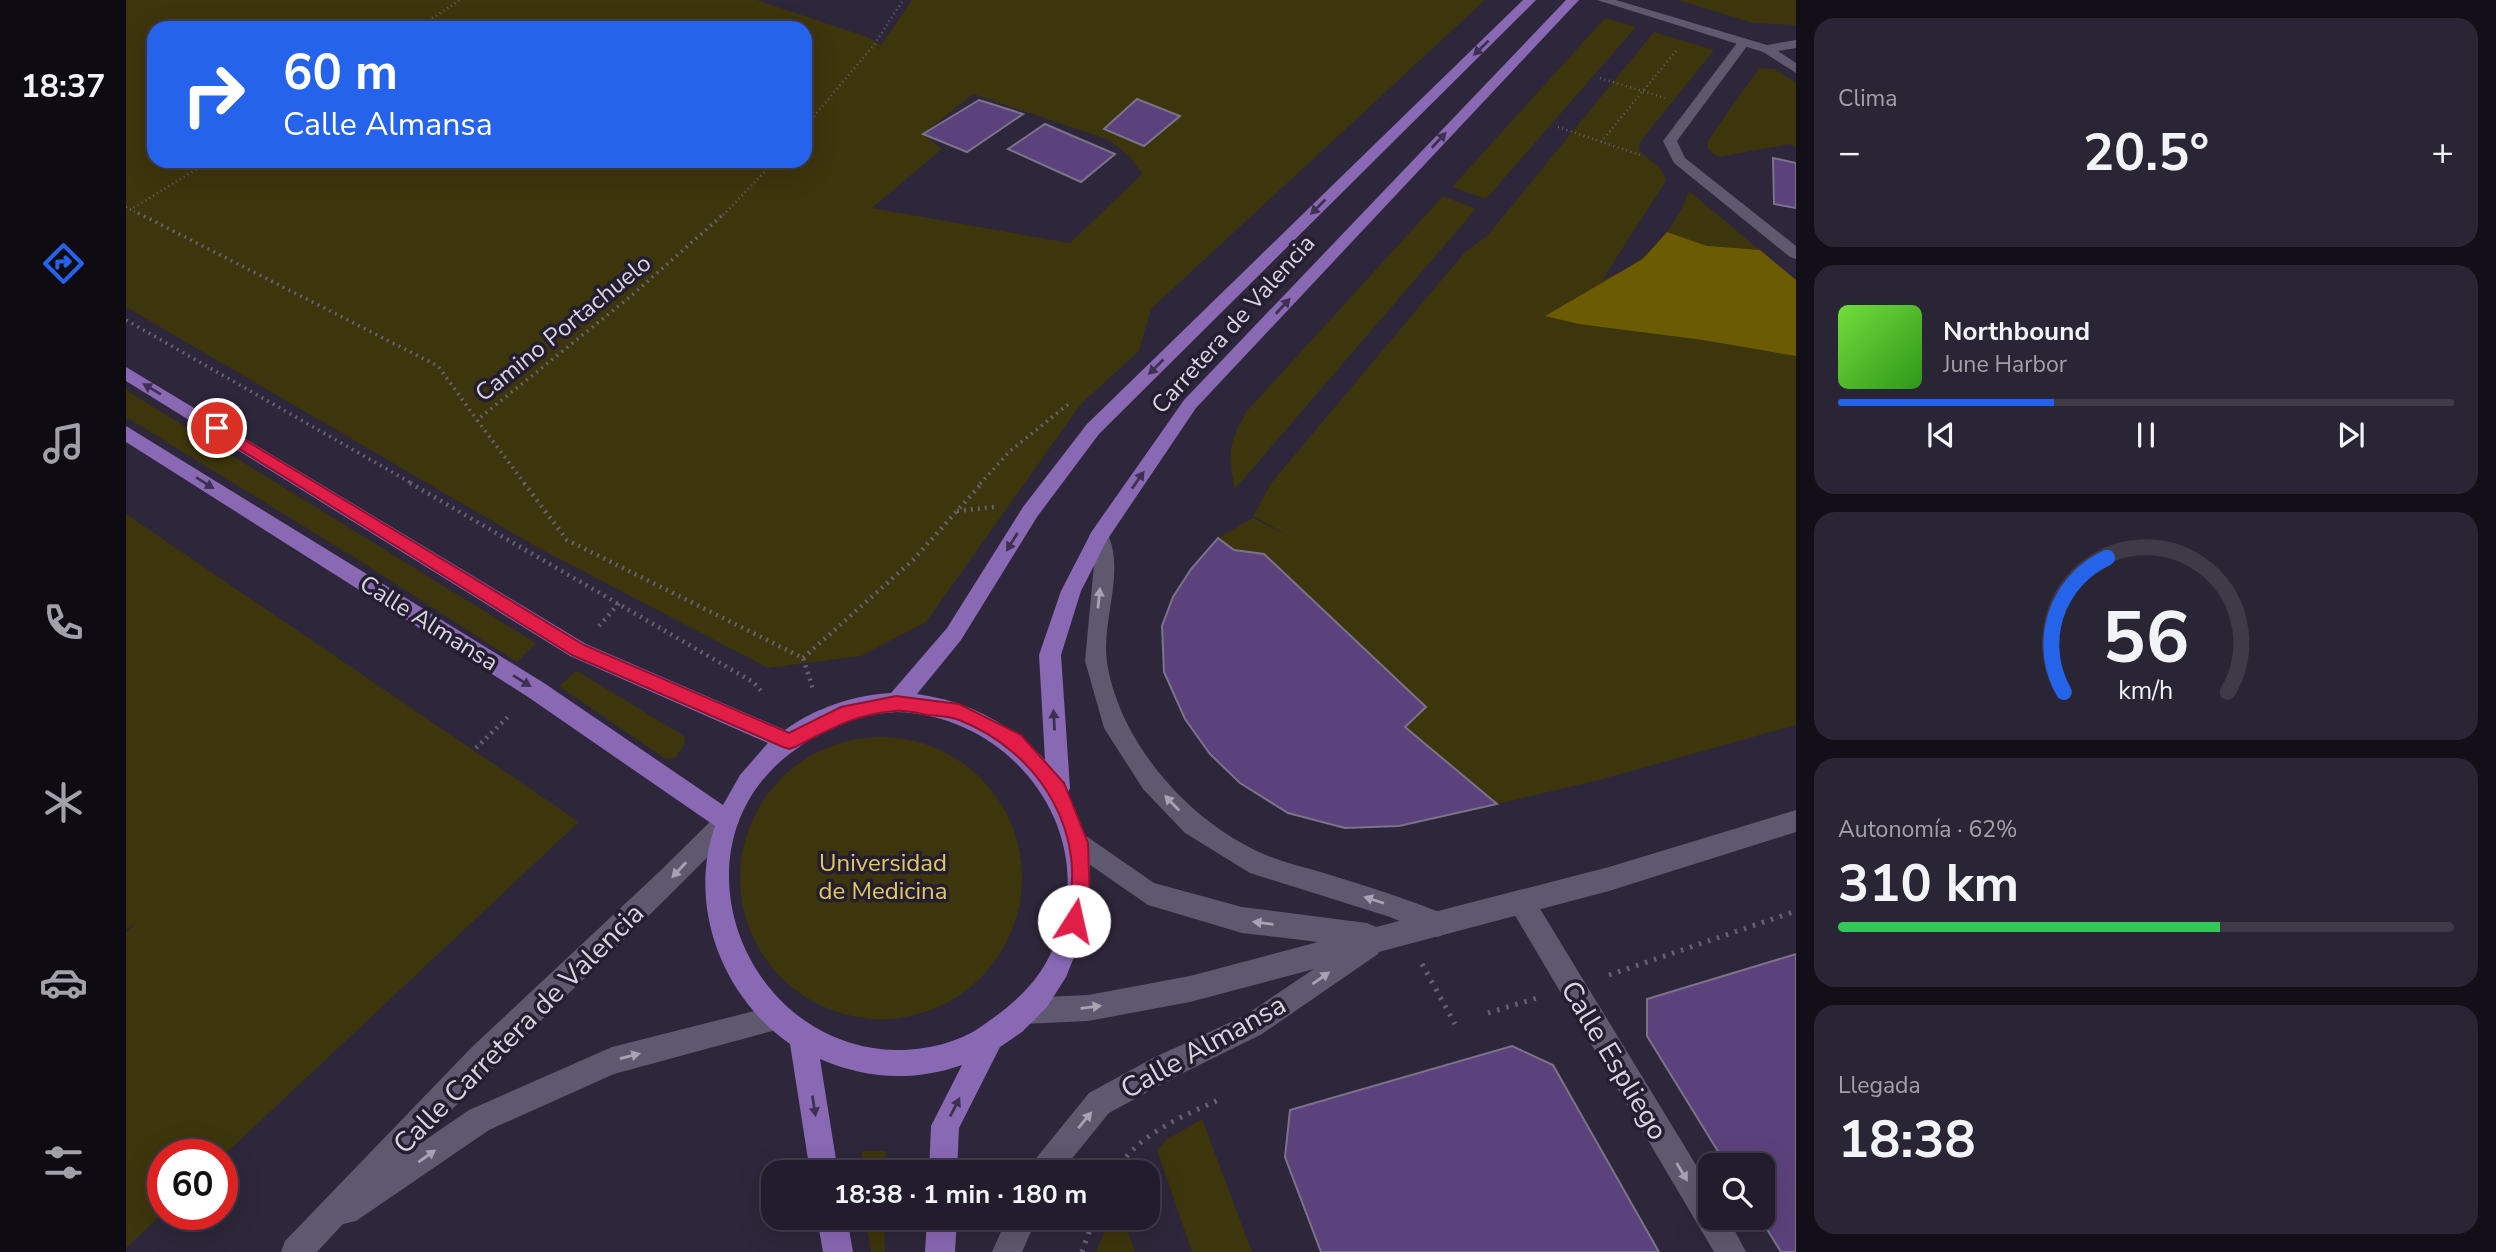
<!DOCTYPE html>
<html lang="es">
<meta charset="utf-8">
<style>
:root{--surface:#221c2c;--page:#2a2534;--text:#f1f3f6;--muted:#a2a1a9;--line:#3f3a48;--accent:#2563eb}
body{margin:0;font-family:"Nunito Sans",sans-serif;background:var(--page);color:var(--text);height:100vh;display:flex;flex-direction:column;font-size:26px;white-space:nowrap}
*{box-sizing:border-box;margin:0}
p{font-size:23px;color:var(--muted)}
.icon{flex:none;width:38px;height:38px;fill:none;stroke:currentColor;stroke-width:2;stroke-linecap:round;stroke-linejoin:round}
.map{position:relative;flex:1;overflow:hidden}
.sheet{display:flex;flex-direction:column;gap:18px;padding:18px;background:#130f18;width:700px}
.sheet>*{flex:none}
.guide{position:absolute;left:21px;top:21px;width:665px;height:147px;border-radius:21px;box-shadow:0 7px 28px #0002,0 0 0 2px var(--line);background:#2563eb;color:#fff;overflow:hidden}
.tools{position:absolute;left:1572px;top:1153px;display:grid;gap:14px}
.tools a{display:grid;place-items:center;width:77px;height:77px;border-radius:14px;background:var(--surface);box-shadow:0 7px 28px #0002,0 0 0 2px var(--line);font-size:35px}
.speed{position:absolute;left:21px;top:1139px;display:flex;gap:14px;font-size:35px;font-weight:700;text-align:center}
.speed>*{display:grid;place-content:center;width:91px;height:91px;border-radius:50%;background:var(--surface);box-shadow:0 7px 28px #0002,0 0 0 2px var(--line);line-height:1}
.speed .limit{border:10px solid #d22;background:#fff;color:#111}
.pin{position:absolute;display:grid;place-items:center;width:60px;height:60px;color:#fff;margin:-30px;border:4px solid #fff;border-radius:50%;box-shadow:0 2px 7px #0007}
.me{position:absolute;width:77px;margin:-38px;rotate:10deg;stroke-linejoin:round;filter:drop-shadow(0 0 5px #0008)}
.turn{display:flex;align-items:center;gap:24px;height:147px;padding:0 21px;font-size:32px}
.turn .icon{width:91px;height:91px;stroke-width:2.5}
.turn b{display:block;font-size:49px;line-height:60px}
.big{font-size:52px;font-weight:700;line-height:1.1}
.sheet .tile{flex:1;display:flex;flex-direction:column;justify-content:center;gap:10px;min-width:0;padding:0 24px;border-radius:21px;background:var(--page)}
.sheet .dial{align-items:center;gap:0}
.dial svg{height:182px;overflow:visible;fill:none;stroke:var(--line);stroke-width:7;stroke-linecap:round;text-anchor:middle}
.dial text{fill:var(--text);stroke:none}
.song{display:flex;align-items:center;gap:21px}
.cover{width:84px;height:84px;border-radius:10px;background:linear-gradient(135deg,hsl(100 70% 55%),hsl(110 70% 35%))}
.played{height:7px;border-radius:4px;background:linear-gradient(90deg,var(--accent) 35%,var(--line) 35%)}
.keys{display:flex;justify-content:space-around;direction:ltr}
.heat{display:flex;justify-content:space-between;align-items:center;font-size:38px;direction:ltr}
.charge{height:10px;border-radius:5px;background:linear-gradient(90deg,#34c759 62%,var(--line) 0)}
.trip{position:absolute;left:635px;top:1160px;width:399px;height:70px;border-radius:21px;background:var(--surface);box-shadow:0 7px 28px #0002,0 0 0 2px var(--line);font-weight:700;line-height:70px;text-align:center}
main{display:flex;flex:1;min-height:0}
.tabs{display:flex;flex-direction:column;width:126px;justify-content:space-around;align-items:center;background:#0e0b12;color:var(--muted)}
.tabs .icon{width:49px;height:49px}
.tabs .on{color:var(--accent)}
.tabs b{font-size:32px;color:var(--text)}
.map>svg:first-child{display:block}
</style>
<main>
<nav class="tabs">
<b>18:37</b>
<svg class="icon on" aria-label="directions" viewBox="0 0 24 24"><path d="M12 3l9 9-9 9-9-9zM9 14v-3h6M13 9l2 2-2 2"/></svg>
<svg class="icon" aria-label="music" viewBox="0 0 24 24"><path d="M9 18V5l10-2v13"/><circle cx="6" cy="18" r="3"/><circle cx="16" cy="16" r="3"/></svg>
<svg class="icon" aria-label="phone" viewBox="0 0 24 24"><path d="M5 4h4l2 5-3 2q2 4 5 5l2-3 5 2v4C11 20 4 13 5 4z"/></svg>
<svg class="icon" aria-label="climate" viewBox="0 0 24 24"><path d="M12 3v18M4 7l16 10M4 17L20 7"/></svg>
<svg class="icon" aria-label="car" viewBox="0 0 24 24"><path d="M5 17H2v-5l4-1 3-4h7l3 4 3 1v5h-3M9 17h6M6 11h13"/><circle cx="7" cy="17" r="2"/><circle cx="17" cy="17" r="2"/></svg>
<svg class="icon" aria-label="filters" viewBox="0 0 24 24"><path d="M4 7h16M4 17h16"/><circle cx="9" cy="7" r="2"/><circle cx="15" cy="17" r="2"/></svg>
</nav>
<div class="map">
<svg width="1670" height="1252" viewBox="0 0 1670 1252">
<rect width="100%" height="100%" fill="#2e263a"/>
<path fill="#3d350c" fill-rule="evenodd" d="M 0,0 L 631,0 L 741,37 L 755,45 L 786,0 L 1359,0 L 1025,309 L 1013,351 L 955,404 L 800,622 L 735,656 L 642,668 L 409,546 L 0,307 ZM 28,28 L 679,28 L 679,161 L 28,161 ZM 847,94 L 983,140 L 1004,157 L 1016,174 L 944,243 L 746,208 L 816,149 L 797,134 Z
M 1552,0 L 1670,0 L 1670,25 L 1627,23 Z
M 1479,18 L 1510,27 L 1360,199 L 1326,187 Z
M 1528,32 L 1588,50 L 1514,142 L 1513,151 L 1536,170 L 1540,181 L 1476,280 C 1516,265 1549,232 1563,191 L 1670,280 L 1670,725 L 1473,780 L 1371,804 L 1279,727 L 1299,707 L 1138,554 L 1108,550 L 1092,538 L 1127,518 L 1163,536 L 1127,516 L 1146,482 L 1339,252 L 1361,236 Z
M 1633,68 L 1649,69 L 1670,83 L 1670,148 L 1664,144 L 1592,157 L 1582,149 L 1581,142 Z
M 1317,196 L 1350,209 L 1109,489 C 1101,454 1103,443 1120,412 Z
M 0,390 L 410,643 L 391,662 L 234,561 L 0,417 Z
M 0,514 L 453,822 L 96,1157 L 96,1155 L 37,1155 L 37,1213 L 0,1248 L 0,932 L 13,920 L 0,930 Z
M 451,671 L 558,736 L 559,743 L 549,758 L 538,758 L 433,686 Z
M614 878a141 141 0 1 1 282 0a141 141 0 1 1-282 0Z
M 1076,1119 L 1126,1252 L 1066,1252 L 1031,1150 L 1040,1140 Z
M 737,1151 L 760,1151 L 759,1172 L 732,1172 Z
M 739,1218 L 758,1218 L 759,1252 L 745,1252 Z
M 984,1218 L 997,1218 L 1009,1252 L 970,1252 Z"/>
<path fill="#6b5c04" d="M 1541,232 L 1581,246 L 1634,250 L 1670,280 L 1670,356 L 1577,340 L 1453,324 L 1419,316 L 1517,259 Z"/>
<path fill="#5b427c" stroke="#7b7389" stroke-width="2" d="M 1011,99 L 1054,116 L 1018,146 L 978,129 Z
M 853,100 L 897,114 L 841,152 L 797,134 Z
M 919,124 L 989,154 L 955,182 L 882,149 Z
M 1647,158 L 1670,163 L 1670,208 L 1648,204 Z
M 1092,538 L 1108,550 L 1138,554 L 1300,707 L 1279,727 L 1371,804 L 1273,826 L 1219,828 L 1162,813 L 1114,783 L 1084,754 L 1059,719 L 1038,672 L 1036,626 L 1047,597 L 1065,569 Z
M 1670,954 L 1670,1252 L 1655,1252 L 1634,1218 L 1636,1218 L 1636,1166 L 1601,1166 L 1521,1036 L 1521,999 Z
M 1386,1046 L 1427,1065 L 1533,1252 L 1195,1252 L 1159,1157 L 1164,1110 Z"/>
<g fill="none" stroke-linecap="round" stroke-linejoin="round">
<path stroke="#676071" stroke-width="2.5" stroke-dasharray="1 3.5" stroke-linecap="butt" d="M 291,28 L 334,0
M 1474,78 L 1539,98
M 679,127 L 748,45 L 777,0
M 1432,127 L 1517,156
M 1475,142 L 1550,51
M 0,207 L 15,215
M 4,210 L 84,161
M 597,215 L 649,161"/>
<path stroke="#676071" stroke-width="3.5" stroke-dasharray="2 4.5" stroke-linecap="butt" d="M 12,213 L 312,366 L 351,420
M 0,320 L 287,484
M 399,484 L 351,420 L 505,296 L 599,213
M 854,484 L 884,451 L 945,402"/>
<path stroke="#676071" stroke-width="4.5" stroke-dasharray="2 5" stroke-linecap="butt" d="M 284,483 L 627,682 L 637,693
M 398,483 L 441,540 L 677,658 L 687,689
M 831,511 L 868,507
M 473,626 L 493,603
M 677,658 L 787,560 L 856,483
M 350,748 L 385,714"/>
<path stroke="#676071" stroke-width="5" stroke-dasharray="2.5 7" stroke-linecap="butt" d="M 1296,964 L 1329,1024
M 1483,975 L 1670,911
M 1362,1013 L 1411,998
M 989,1172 C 1013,1133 1057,1116 1097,1098
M 956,1252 L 968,1218"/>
<path fill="#60586e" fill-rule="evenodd" d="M 1618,38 L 1624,42 L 1551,141 L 1559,158 L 1670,246 L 1670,259 L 1664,257 L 1548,163 L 1537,141 L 1614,39 Z"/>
<path fill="#60586e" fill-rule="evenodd" d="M 1471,0 L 1490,0 L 1641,45 L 1670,40 L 1670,48 L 1652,51 L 1670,63 L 1670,73 L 1637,52 Z
M 973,528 L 980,531 C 1001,569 975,620 981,662 C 993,743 1065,824 1140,855 C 1159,863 1181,868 1201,874 C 1241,886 1281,899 1321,915 L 1325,924 L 1321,933 L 1312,937 L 1264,917 L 1124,873 L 1059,833 L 1017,789 L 978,728 L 959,661 L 968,565 L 963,536 L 966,531 Z
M 601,810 L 609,813 L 613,821 L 609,829 C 506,936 394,1036 292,1145 L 343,1110 L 486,1047 L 648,1006 L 657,1010 L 661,1019 L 657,1028 L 488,1074 L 363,1130 L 230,1221 L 217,1224 L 191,1252 L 155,1252 L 159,1241 L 345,1048 L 533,872 L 593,813 Z
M 1396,891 L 1405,894 L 1584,1188 L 1584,1218 L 1602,1218 L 1620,1252 L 1588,1252 L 1387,912 L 1383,903 L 1387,894 Z
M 1243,932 L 1252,936 L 1256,945 L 1252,954 L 1136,1034 L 1047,1078 L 983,1113 L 935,1172 L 903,1172 L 907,1162 L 963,1093 L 1027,1058 L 1118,1016 Z
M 881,1218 L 911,1218 L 896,1252 L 866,1252 Z"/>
<path fill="#60586e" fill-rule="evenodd" d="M 1670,810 L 1670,832 L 1483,891 L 1064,1002 L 962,1021 L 897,1024 L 888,1020 L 884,1011 L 888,1002 L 897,998 L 962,995 L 1064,976 L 1192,942 L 1116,933 L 1022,905 L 944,851 L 941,843 L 944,835 L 953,831 L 1028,883 L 1116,907 L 1241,923 L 1250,927 L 1483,867 Z"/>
<path fill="#8968b4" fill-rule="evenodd" d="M 1397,0 L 1410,0 L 973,434 L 911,517 L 835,640 L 791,694 C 841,701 884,723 919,760 L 913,655 L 935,591 L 966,531 L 1058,400 L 1440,0 L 1453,0 L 1070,408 L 981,540 L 955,591 L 935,655 L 944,788 L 941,794 L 957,831 L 964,865 L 964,901 L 957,935 L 940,977 L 921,1007 L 896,1032 L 874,1047 L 833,1128 L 831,1172 L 803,1172 L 805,1126 L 836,1065 C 788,1082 740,1079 694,1059 L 712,1172 L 684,1172 L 664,1044 C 596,997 561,906 589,826 L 402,697 L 0,442 L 0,426 L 418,683 L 597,805 L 614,775 L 642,743 L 444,656 L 0,381 L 0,367 L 460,644 L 659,730 C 689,708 728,695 765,693 L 821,628 L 897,507 L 961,424 ZM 771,712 C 894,716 983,845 922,959 C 906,989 883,1007 856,1026 C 832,1043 800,1050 770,1050 C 616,1047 539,842 669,750 C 705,724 725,715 771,712 Z
M 691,1218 L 721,1218 L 727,1252 L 697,1252 Z
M 801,1218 L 831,1218 L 829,1252 L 799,1252 Z"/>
</g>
<defs><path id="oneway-solid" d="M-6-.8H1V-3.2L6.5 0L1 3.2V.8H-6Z" transform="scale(1.75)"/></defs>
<g fill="#3e3051">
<use href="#oneway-solid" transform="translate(1355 48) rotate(136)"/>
<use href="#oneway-solid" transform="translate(1313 140) rotate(-47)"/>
<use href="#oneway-solid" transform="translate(1192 207) rotate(135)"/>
<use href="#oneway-solid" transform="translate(1157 306) rotate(-47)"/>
<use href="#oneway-solid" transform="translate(1030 367) rotate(135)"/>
<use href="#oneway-solid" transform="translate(26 389) rotate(-149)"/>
<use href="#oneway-solid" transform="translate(1012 480) rotate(-55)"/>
<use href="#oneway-solid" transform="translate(79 483) rotate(32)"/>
<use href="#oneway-solid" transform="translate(886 542) rotate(122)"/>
<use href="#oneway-solid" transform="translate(396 681) rotate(32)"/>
<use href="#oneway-solid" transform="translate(928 720) rotate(-93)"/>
<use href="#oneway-solid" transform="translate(688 1106) rotate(81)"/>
<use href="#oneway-solid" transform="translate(829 1107) rotate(-63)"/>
</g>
<g fill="#a9a2b3">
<use href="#oneway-solid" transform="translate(973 598) rotate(-84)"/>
<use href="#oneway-solid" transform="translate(1046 803) rotate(-134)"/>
<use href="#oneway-solid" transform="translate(553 870) rotate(133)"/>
<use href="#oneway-solid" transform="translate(1248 900) rotate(-162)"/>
<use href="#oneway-solid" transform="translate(1137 923) rotate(-173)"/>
<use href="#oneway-solid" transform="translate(1195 978) rotate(-35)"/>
<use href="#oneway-solid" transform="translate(965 1007) rotate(-7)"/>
<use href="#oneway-solid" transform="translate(504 1056) rotate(-14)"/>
<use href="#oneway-solid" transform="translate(959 1120) rotate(-50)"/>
<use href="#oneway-solid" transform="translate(301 1156) rotate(-35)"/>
<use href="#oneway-solid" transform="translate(1556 1172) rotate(59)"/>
</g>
<path fill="#e11d48" stroke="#92132f" stroke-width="2" d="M 91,423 L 458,645 L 663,733 L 715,707 L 770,696 L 833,704 L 895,735 L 938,783 L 962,843 L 964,902 L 955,928 L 948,931 L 941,928 L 939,921 C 966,835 913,751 833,720 C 823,716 811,716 801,715 C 791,713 779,710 769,711 C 732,713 702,730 669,747 L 663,749 L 657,747 L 446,655 L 86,432 L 84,428 Z"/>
<g text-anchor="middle" stroke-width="7" stroke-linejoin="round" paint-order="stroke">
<g font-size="24" fill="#d9d4e1" stroke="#251d30">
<text transform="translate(1107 324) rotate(-48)" y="8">Carretera de Valencia</text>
<text transform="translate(437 328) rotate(-39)" y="8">Camino Portachuelo</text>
<text transform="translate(303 623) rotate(32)" y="8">Calle Almansa</text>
</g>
<g font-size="24" fill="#dfca62" stroke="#251d30">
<text x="757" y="871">Universidad<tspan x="757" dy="28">de Medicina</tspan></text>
</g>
<g font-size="28" fill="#d9d4e1" stroke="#251d30">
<text transform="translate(392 1028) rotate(-45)" y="10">Calle Carretera de Valencia</text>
<text transform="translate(1077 1046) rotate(-29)" y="10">Calle Almansa</text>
<text transform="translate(1489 1060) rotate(59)" y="10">Calle Espliego</text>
</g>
</g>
</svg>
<div class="tools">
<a><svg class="icon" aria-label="search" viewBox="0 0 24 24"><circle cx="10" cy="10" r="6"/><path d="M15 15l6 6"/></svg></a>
</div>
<div class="speed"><div class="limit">60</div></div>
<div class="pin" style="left:91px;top:428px;background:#d93025"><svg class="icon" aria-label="arrive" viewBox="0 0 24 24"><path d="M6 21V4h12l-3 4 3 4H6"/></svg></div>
<svg class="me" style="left:948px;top:921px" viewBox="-20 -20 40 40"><circle r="19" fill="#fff"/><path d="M0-13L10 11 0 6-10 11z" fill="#e11d48"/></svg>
<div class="trip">18:38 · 1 min · 180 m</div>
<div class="guide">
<div class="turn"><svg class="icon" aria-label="right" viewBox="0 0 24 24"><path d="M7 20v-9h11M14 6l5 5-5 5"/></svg><div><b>60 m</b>Calle Almansa</div></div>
</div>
</div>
<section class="sheet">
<div class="tile"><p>Clima</p>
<div class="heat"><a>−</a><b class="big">20.5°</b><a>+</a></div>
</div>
<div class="tile">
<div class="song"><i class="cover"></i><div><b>Northbound</b><p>June Harbor</p></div></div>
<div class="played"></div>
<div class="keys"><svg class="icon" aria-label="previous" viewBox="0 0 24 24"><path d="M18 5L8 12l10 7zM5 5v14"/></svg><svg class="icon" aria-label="pause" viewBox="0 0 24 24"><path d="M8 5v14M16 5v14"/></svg><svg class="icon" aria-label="next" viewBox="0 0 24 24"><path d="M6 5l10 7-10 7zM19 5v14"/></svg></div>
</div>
<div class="tile dial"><svg viewBox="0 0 100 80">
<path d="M14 69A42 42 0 1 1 86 69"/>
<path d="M14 69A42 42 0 0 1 33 10" stroke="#2563eb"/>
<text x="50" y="56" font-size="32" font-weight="700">56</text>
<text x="50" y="72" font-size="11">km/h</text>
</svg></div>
<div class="tile"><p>Autonomía · 62%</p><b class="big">310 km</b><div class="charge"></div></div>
<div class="tile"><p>Llegada</p><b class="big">18:38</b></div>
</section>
</main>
